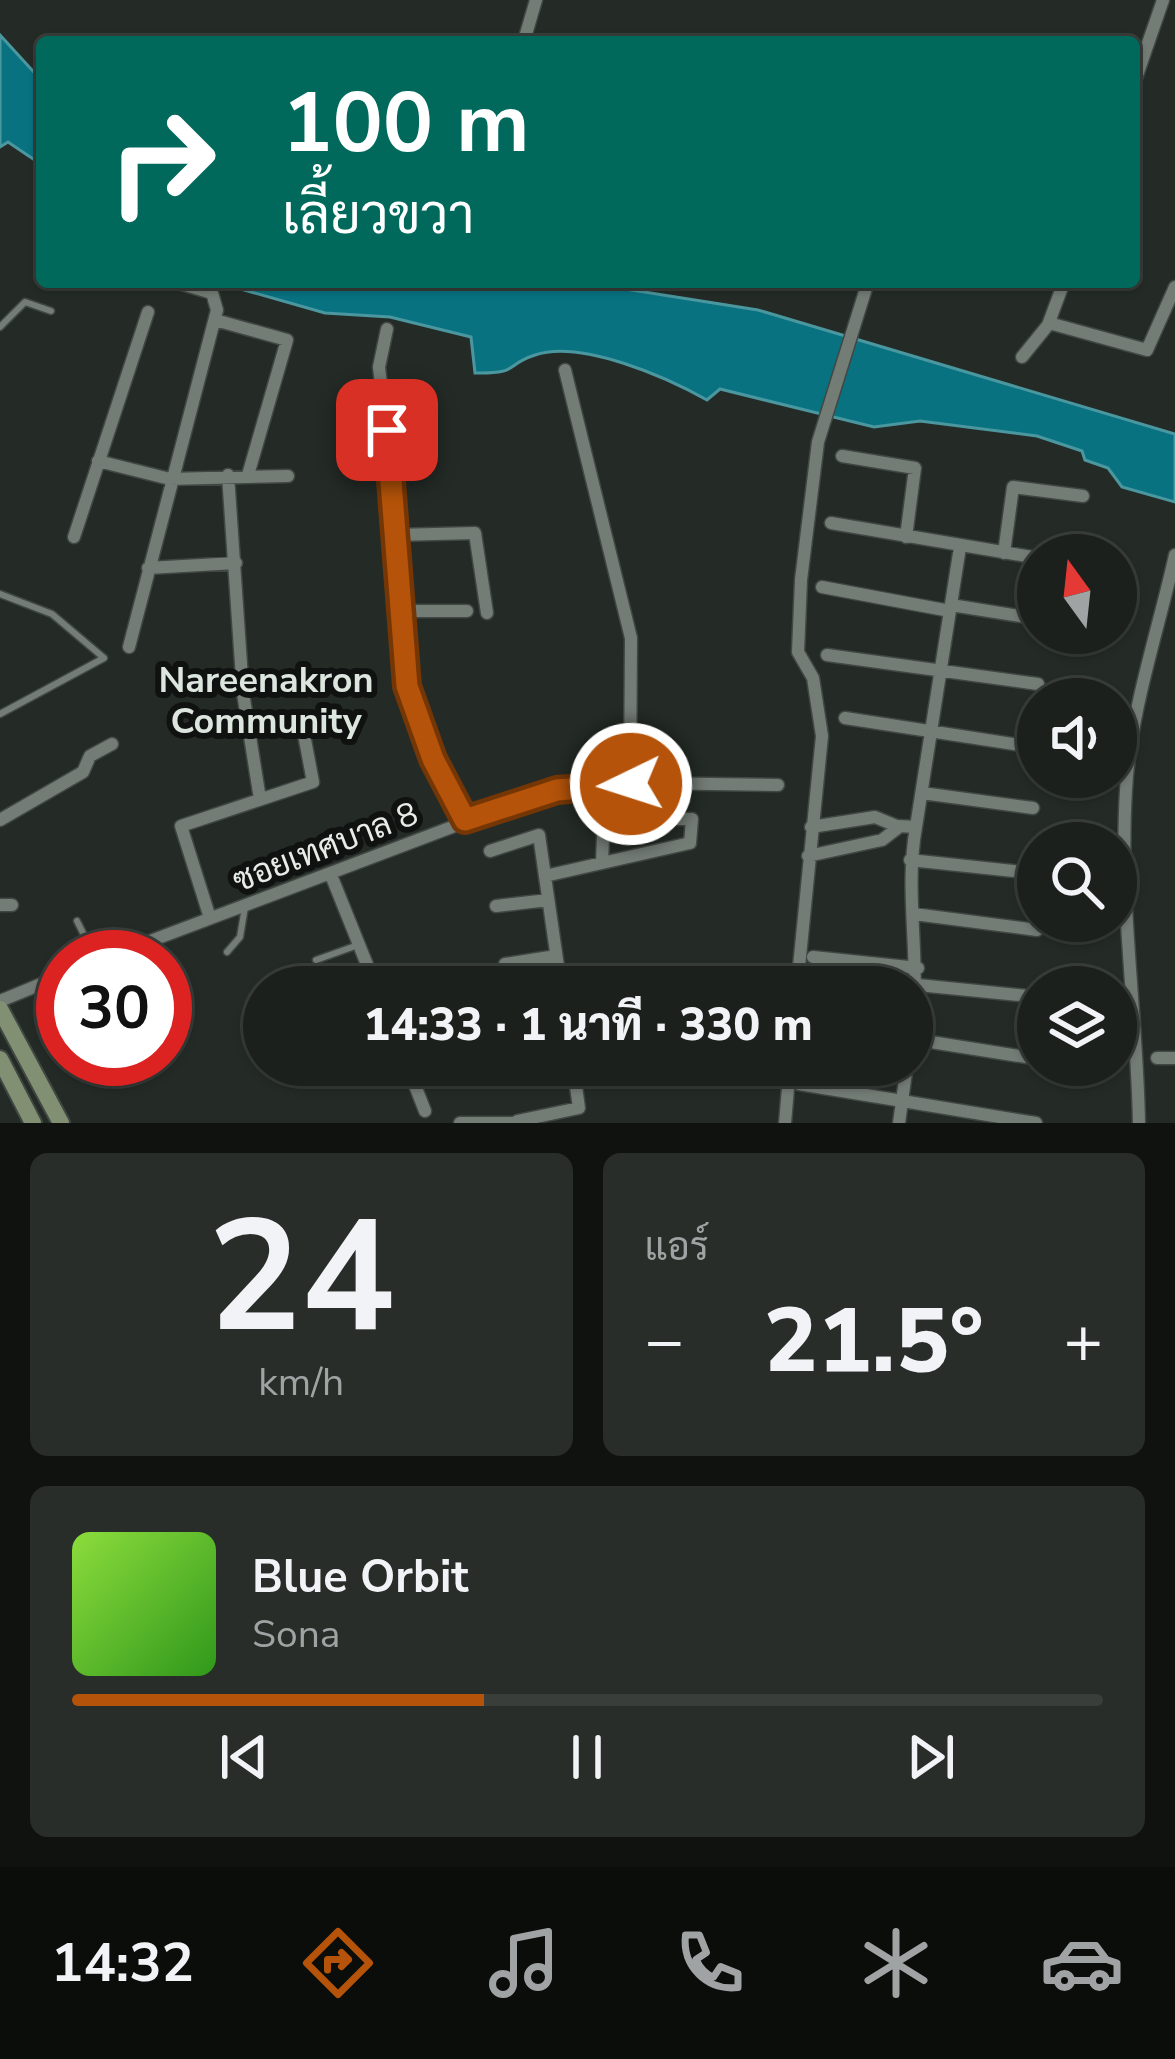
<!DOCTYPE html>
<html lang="th">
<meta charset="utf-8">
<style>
:root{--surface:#1b201c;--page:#282d29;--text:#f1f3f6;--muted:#a0a3a3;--line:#393e3b;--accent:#b45309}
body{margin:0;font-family:"Nunito Sans",Sarabun,sans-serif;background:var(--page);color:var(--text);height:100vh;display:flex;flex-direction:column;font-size:45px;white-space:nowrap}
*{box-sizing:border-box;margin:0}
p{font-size:39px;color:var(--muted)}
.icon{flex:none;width:66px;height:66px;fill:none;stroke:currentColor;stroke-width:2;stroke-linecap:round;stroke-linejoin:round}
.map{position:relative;height:1123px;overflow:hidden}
.details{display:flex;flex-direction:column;gap:30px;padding:30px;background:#0f120f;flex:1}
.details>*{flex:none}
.top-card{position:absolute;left:36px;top:36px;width:1104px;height:252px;border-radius:12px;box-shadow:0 3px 9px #0004,0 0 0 3px var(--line);background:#00695c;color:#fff;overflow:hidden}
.needle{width:78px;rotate:345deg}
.tools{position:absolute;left:1017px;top:534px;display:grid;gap:24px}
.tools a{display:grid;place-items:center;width:120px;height:120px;border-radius:50%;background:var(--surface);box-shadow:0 3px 9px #0004,0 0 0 3px var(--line);font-size:60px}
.speed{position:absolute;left:36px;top:930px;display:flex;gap:24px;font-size:60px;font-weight:700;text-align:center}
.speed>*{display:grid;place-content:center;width:156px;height:156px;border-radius:50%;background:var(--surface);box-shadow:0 3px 9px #0004,0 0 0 3px var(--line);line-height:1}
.speed .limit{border:18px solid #d22;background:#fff;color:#111}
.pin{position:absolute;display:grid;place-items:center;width:102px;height:102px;color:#fff;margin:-51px;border-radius:24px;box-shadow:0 6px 18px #0006}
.me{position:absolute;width:132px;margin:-66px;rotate:266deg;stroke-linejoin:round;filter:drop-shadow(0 0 9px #0008)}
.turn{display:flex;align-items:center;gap:42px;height:252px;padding:0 48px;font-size:54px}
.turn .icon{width:156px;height:156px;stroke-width:2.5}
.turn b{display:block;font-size:84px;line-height:102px}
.big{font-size:90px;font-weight:800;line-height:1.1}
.details .tile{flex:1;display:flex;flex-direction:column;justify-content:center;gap:18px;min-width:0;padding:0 42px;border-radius:18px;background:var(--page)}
.details .dial{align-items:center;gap:0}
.dial b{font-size:156px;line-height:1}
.song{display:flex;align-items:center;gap:36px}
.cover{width:144px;height:144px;border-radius:18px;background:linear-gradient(135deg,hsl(90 70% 55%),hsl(110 70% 35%))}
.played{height:12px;border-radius:6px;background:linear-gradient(90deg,var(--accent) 40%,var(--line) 40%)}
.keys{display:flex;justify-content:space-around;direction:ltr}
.heat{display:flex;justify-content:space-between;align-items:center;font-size:66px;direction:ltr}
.details .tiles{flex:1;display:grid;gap:30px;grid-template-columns:1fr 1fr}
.tile:last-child{grid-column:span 2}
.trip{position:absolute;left:243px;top:966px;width:690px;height:120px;border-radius:60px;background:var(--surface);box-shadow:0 3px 9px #0004,0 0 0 3px var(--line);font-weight:800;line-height:120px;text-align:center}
.menu{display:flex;height:192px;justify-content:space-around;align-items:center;background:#0b0d0b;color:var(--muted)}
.menu .icon{width:84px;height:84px}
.menu .current{color:var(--accent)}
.menu b{font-size:54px;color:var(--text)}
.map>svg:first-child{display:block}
</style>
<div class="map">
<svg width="1175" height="1123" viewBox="0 0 1175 1123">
<rect width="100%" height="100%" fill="#242b26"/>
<path fill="#087281" stroke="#4b97a0" stroke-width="3" d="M 0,35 L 42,81 L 42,165 L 8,142 L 0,147 Z
M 216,282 L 581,282 L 758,310 L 1175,434 L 1175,502 L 1122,487 L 1108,468 L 1085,460 L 1082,451 L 1037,436 L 920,421 L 874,427 L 720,389 L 707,400 C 668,378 581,339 535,355 C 504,365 520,374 475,373 L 471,337 L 390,317 L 325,313 Z"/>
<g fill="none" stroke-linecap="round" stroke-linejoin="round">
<defs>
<path id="lane" d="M 0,327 L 25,302 L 51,311
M 0,594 L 52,614 L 104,658 L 0,714
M 77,921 L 95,957
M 227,952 L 240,937 L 245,907
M 316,960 L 358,945"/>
<path id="street" d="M 526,34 L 536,0
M 1134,84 L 1163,0
M 215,320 L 287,340 L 248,475
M 1049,323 L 1147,350 L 1175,287
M 387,329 L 379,367 L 393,491 L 403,658 L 420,727 L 465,820
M 1022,357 L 1048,325 L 1064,282
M 565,370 L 631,638 L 630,784
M 842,456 L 915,468 L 906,537
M 98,461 L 170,479 L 288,476
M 228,475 L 243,693 L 260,799
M 831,523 L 1038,558
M 396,535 L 475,533 L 487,613
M 74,537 L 148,312
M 1004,553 L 1013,487 L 1083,496
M 148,568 L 236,563
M 822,587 L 950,611
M 951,605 L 1038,619
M 401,611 L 467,611
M 129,647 L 217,310 L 212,293 L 175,282
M 827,655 L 1038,684
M 845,718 L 1026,746
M 922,793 L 1033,808
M 0,820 L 83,772 L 90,756 L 112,744
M 898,826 L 916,827 L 960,547
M 490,851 L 539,835 L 561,987
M 808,856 L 882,840 L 899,827 L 875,817 L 811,827
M 910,860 L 1032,873
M 602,863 L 605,786
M 331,875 L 376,987
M 545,876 L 690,843 L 692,819 L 604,819
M 0,905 L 12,905
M 496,906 L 548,900
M 914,914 L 1037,930
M 210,918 L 181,826 L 313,782 L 302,724
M 108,957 L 542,793 L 639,783 L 778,785
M 813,957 L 918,968
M 505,964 L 556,956
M 918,985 L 1038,997
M 797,987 L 822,736 L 813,678 L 798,652 L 801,580 L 818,442 L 868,282
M 0,1001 L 63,975
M 912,1026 C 921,960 904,893 916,827
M 912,1039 L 1038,1059
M 1157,1058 L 1175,1058
M 407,1065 L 425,1111
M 799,1084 L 1036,1123
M 517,1121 L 579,1108 L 573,1065
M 460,1123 L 518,1123
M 785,1123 L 790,1065
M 899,1123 L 907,1065
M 1139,1123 C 1137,1012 1119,902 1126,790 C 1130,712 1158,632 1175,555"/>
<path id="secondary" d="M 0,1009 L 61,1123
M 0,1059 L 33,1123"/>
</defs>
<use href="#lane" stroke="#414743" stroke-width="9"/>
<use href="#street" stroke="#414743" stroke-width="15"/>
<use href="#secondary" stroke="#414743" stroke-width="20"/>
<use href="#lane" stroke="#747c76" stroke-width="6"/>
<use href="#street" stroke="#747c76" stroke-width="12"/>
<use href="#secondary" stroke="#818f73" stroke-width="16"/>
</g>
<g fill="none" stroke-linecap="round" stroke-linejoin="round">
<defs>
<path id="route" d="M 387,430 L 407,686 L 433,759 L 465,820 L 557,790 L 631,784"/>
</defs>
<use href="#route" stroke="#753606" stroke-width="30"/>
<use href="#route" stroke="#b45309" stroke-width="21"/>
</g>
<g text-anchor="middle" stroke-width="12" stroke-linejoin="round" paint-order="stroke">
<g font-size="33" fill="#e7ece8" stroke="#0f1210">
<text transform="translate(325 846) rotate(-21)" y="12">ซอยเทศบาล 8</text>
</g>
<g font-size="36" font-weight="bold" fill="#dce5de" stroke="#0f1210">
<text x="266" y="692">Nareenakron<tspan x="266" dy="41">Community</tspan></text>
</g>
</g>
</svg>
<div class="tools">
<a><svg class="needle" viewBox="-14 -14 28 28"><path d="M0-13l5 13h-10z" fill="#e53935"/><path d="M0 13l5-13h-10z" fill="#a0a3a3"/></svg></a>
<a><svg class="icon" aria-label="sound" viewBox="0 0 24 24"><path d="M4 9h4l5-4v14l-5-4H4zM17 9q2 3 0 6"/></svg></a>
<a><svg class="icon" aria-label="search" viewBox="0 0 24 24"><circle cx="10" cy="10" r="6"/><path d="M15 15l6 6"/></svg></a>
<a><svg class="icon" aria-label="layers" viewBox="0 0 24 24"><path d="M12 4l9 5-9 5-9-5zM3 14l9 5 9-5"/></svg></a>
</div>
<div class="speed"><div class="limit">30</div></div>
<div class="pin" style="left:387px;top:430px;background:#d93025"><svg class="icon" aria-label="arrive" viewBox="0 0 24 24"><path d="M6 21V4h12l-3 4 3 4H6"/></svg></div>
<svg class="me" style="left:631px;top:784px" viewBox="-20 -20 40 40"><circle r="17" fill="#b45309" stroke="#fff" stroke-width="3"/><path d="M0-11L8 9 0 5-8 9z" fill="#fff"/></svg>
<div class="trip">14:33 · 1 นาที · 330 m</div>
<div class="top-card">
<div class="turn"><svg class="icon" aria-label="right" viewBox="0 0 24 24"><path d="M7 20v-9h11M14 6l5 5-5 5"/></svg><div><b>100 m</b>เลี้ยวขวา</div></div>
</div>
</div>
<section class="details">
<div class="tiles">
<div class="tile dial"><b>24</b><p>km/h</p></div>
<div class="tile"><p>แอร์</p>
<div class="heat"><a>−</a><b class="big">21.5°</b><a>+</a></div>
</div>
<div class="tile">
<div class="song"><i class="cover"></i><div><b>Blue Orbit</b><p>Sona</p></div></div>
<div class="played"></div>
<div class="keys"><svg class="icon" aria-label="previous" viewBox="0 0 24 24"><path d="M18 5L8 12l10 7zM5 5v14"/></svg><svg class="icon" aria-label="pause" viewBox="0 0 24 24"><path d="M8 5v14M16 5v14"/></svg><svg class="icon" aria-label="next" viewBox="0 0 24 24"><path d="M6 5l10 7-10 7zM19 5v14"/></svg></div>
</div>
</div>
</section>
<nav class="menu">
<b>14:32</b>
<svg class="icon current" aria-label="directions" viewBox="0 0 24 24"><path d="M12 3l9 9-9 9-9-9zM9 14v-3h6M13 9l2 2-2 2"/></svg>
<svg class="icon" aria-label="music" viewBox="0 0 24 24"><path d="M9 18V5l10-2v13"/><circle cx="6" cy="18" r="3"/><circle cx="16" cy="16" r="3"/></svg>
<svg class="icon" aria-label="phone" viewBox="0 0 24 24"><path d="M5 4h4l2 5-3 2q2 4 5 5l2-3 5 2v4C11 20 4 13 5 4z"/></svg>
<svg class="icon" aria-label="climate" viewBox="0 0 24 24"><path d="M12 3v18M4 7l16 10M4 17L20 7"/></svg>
<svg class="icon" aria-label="car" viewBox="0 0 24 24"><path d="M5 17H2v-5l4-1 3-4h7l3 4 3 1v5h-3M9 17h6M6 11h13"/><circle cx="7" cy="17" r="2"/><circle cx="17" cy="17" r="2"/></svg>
</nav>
